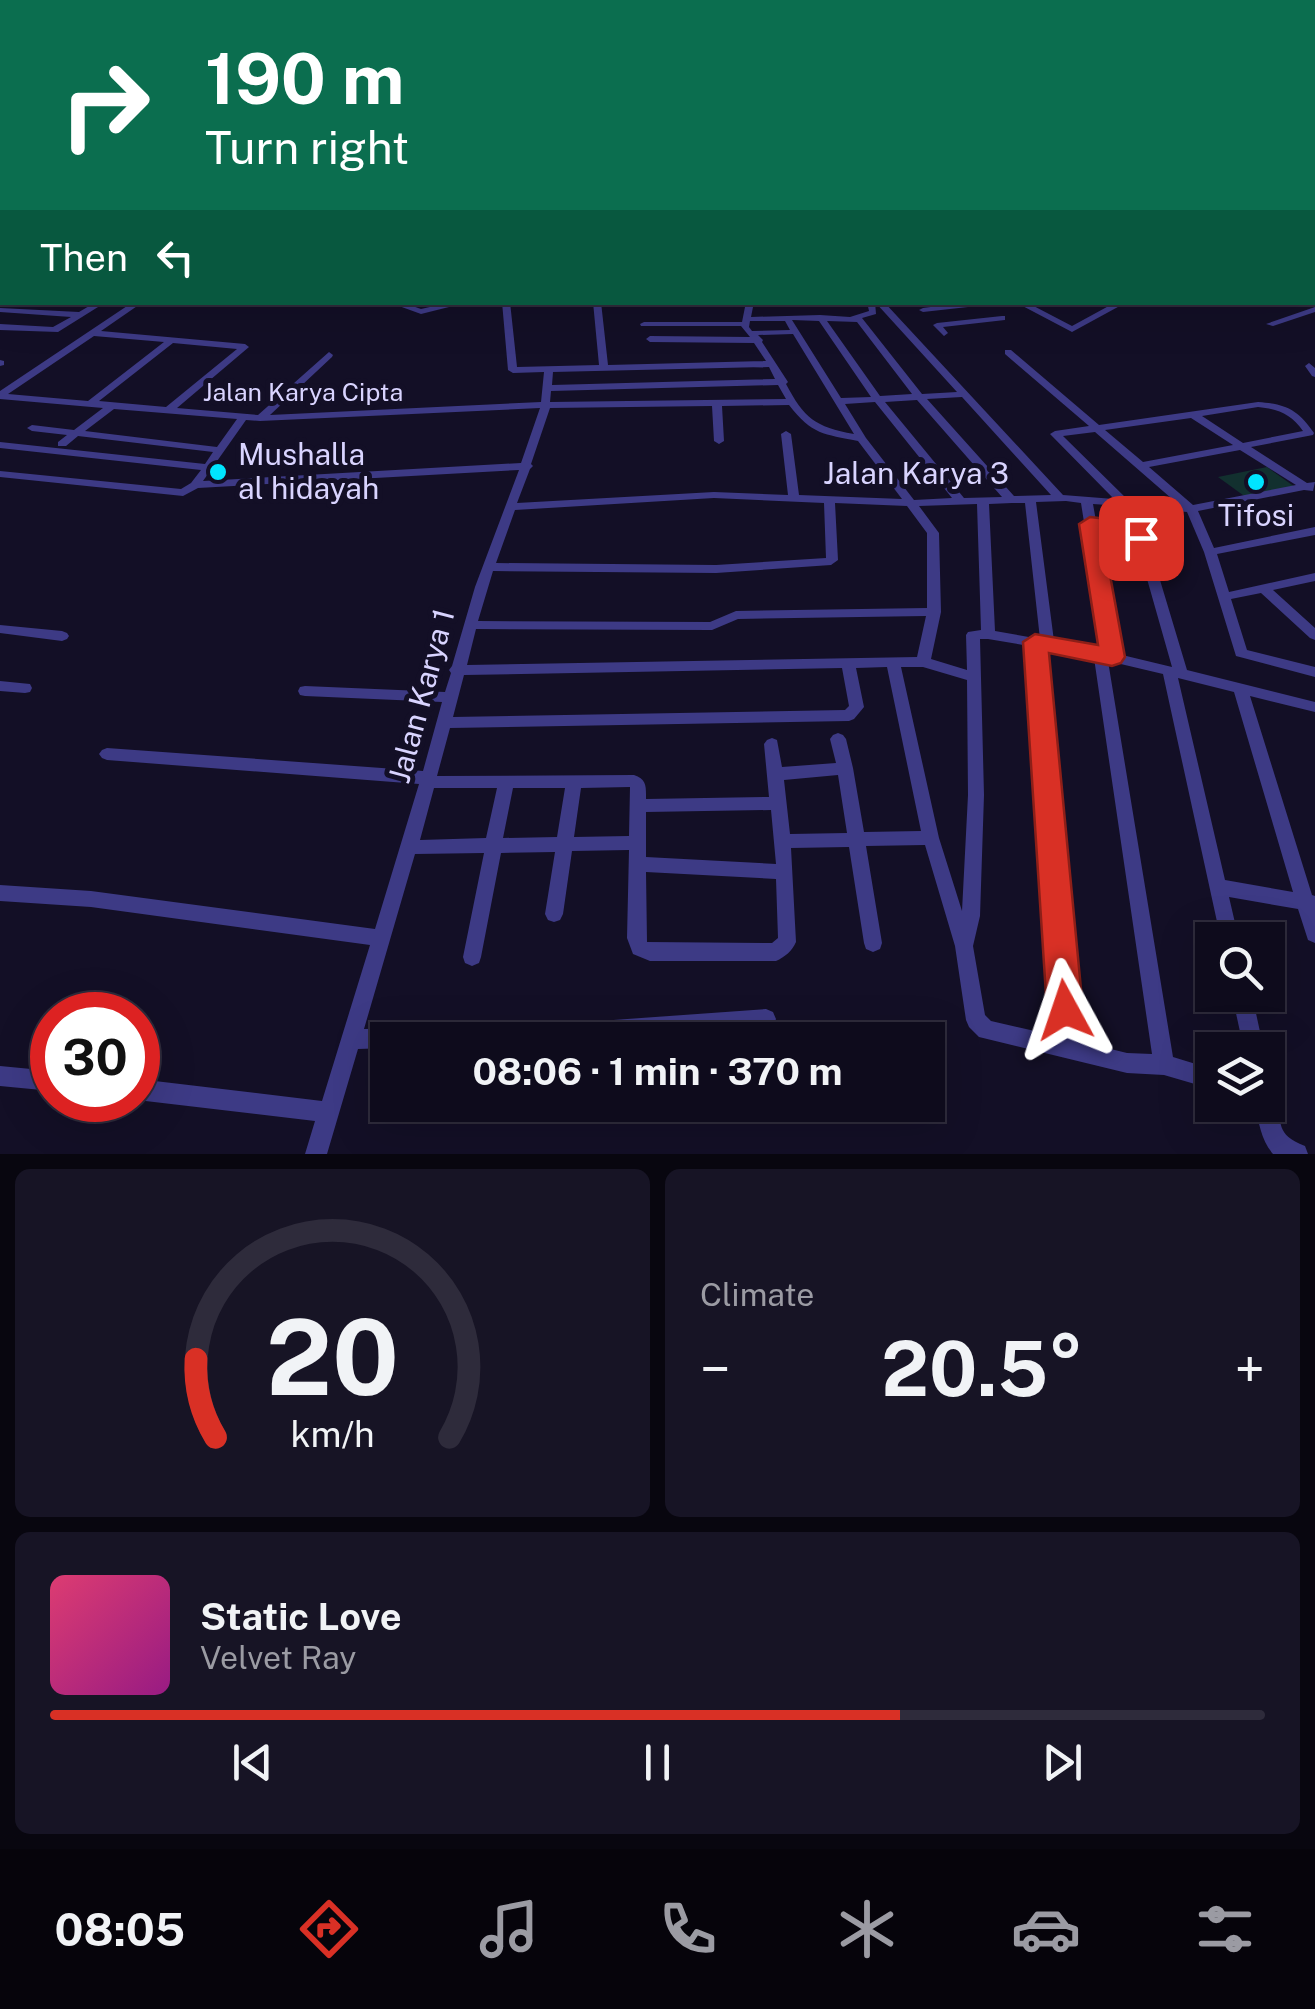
<!DOCTYPE html>
<meta charset="utf-8">
<style>
:root{--surface:#0e0b1c;--page:#171425;--text:#f1f3f6;--muted:#9b9ba3;--line:#2e2b3b;--accent:#d93025}
body{margin:0;font-family:"Public Sans",sans-serif;background:var(--page);color:var(--text);height:100vh;display:flex;flex-direction:column;font-size:38px;white-space:nowrap}
*{box-sizing:border-box;margin:0}
p{font-size:32px;color:var(--muted)}
.icon{flex:none;width:55px;height:55px;fill:none;stroke:currentColor;stroke-width:2;stroke-linecap:round;stroke-linejoin:round}
.map{position:relative;height:1154px;overflow:hidden}
.sheet{display:flex;flex-direction:column;gap:15px;padding:15px;background:#08060f;flex:1}
.sheet>*{flex:none}
.hud{position:absolute;left:0px;top:0px;width:1315px;height:305px;box-shadow:0 10px 40px #0002,0 0 0 2px var(--line);background:#0b6e4f;color:#fff;overflow:hidden}
.tools{position:absolute;left:1195px;top:922px;display:grid;gap:20px}
.tools a{display:grid;place-items:center;width:90px;height:90px;border-radius:0px;background:var(--surface);box-shadow:0 10px 40px #0002,0 0 0 2px var(--line);font-size:50px}
.speed{position:absolute;left:30px;top:992px;display:flex;gap:20px;font-size:50px;font-weight:700;text-align:center}
.speed>*{display:grid;place-content:center;width:130px;height:130px;border-radius:50%;background:var(--surface);box-shadow:0 10px 40px #0002,0 0 0 2px var(--line);line-height:1}
.speed .limit{border:15px solid #d22;background:#fff;color:#111}
.pin{position:absolute;display:grid;place-items:center;width:85px;height:85px;color:#fff;margin:-42px;border-radius:20px;box-shadow:0 5px 15px #0006}
.me{position:absolute;width:110px;margin:-55px;rotate:355deg;stroke-linejoin:round;filter:drop-shadow(0 0 8px #0008)}
.turn{display:flex;align-items:center;gap:35px;height:210px;padding:0 40px;font-size:45px}
.turn .icon{width:130px;height:130px;stroke-width:2.5}
.turn b{display:block;font-size:70px;line-height:85px}
.then{display:flex;align-items:center;height:95px;padding:0 40px;background:#0003;gap:20px;font-size:38px}
.big{font-size:75px;font-weight:700;line-height:1.1}
.sheet .tile{flex:1;display:flex;flex-direction:column;justify-content:center;gap:15px;min-width:0;padding:0 35px;border-radius:15px;background:var(--page)}
.sheet .dial{align-items:center;gap:0}
.dial svg{height:260px;overflow:visible;fill:none;stroke:var(--line);stroke-width:7;stroke-linecap:round;text-anchor:middle}
.dial text{fill:var(--text);stroke:none}
.song{display:flex;align-items:center;gap:30px}
.cover{width:120px;height:120px;border-radius:15px;background:linear-gradient(135deg,hsl(340 70% 55%),hsl(310 70% 35%))}
.played{height:10px;border-radius:5px;background:linear-gradient(90deg,var(--accent) 70%,var(--line) 70%)}
.keys{display:flex;justify-content:space-around;direction:ltr}
.heat{display:flex;justify-content:space-between;align-items:center;font-size:55px;direction:ltr}
.sheet .tiles{flex:1;display:grid;gap:15px;grid-template-columns:1fr 1fr}
.tile:last-child{grid-column:span 2}
.trip{position:absolute;left:370px;top:1022px;width:575px;height:100px;border-radius:0px;background:var(--surface);box-shadow:0 10px 40px #0002,0 0 0 2px var(--line);font-weight:700;line-height:100px;text-align:center}
.dock{display:flex;height:160px;justify-content:space-around;align-items:center;background:#06040b;color:var(--muted)}
.dock .icon{width:70px;height:70px}
.dock .active{color:var(--accent)}
.dock b{font-size:45px;color:var(--text)}
.map>svg:first-child{display:block}
</style>
<div class="map">
<svg width="1315" height="1154" viewBox="0 0 1315 1154">
<rect width="100%" height="100%" fill="#130f26"/>
<path fill="#12302f" d="M 1267,467 L 1295,487 L 1247,498 L 1218,477 Z"/>
<g fill="none" stroke-linecap="round" stroke-linejoin="round">
<path fill="#3d3a85" fill-rule="evenodd" d="M 0,143 L 2,143 L 2,146 L 0,147 Z
M 0,157 L 2,157 L 2,161 L 0,161 Z
M 1312,194 L 1315,195 L 1315,199 L 1312,198 Z
M 0,204 L 2,204 L 2,208 L 0,208 Z
M 1312,212 L 1315,213 L 1315,217 L 1312,216 Z
M 0,214 L 2,214 L 2,218 L 0,218 Z
M 0,223 L 2,223 L 2,227 L 0,228 Z
M 1312,232 L 1315,233 L 1315,238 L 1312,237 Z
M 0,249 L 2,249 L 2,254 L 0,254 Z
M 1312,255 L 1315,255 L 1315,259 L 1312,259 Z
M 1312,282 L 1315,282 L 1315,287 L 1312,287 Z
M 0,283 L 2,283 L 2,288 L 0,288 Z
M 96,302 L 106,302 L 58,332 L 0,330 L 0,324 L 53,327 L 71,317 L 0,312 L 0,308 L 79,312 Z
M 133,302 L 143,302 L 101,331 L 245,344 L 249,347 L 177,408 L 258,415 L 329,352 L 333,355 L 332,357 L 270,415 L 541,402 L 544,372 L 513,373 L 508,370 L 502,302 L 510,302 L 517,367 L 599,365 L 593,302 L 601,302 L 608,365 L 766,361 L 754,343 L 650,342 L 646,339 L 650,336 L 750,337 L 741,326 L 641,326 L 640,324 L 644,322 L 742,322 L 746,302 L 754,302 L 751,317 L 820,315 L 850,317 L 869,311 L 867,302 L 875,302 L 876,314 L 862,318 L 922,394 L 957,392 L 875,302 L 884,302 L 1063,495 L 1114,499 L 1050,434 L 1055,431 L 1089,426 L 1005,354 L 1005,350 L 1011,350 L 1099,425 L 1258,402 C 1287,404 1298,410 1314,433 L 1313,435 L 1251,447 L 1307,483 L 1315,482 L 1313,491 L 1304,490 L 1198,511 L 1214,548 L 1315,527 L 1315,535 L 1217,554 L 1229,592 L 1315,573 L 1315,581 L 1273,590 L 1315,628 L 1315,640 L 1310,638 L 1261,593 L 1231,599 L 1247,650 L 1315,667 L 1315,677 L 1236,656 L 1204,552 L 1187,512 L 1133,507 L 1128,509 L 1122,506 L 1093,504 L 1096,521 L 1139,526 L 1145,530 L 1187,670 L 1315,702 L 1315,712 L 1250,696 L 1312,895 L 1315,896 L 1315,943 L 1308,940 L 1298,909 L 1229,897 L 1239,940 L 1221,940 L 1163,674 L 1108,661 L 1173,1057 L 1212,1069 L 1212,1089 L 1164,1075 L 1127,1073 L 979,1037 L 969,1027 L 966,1020 L 955,946 L 925,845 L 866,846 L 882,943 L 880,949 L 873,952 L 866,949 L 864,943 L 849,847 L 791,848 L 796,942 C 792,951 785,957 776,961 L 650,961 L 633,954 L 627,938 L 629,850 L 572,851 L 563,914 L 560,920 L 554,922 L 548,920 L 545,914 L 555,852 L 501,853 L 481,957 L 479,963 L 472,966 L 465,963 L 463,957 L 484,853 L 415,854 L 364,1029 L 544,1025 L 766,1009 L 773,1012 L 776,1019 L 773,1026 L 766,1029 L 613,1040 L 388,1040 L 388,1048 L 358,1049 L 327,1154 L 305,1154 L 315,1121 L 137,1100 L 138,1079 L 322,1101 L 370,945 L 91,907 L 0,901 L 0,885 L 91,891 L 375,929 L 419,784 L 107,760 L 102,758 L 99,754 L 102,750 L 107,748 L 423,771 L 442,702 L 305,696 L 300,695 L 298,691 L 300,687 L 305,686 L 445,692 L 451,673 L 449,670 L 452,666 L 475,587 L 519,470 L 198,488 L 183,496 L 0,477 L 0,471 L 181,489 L 191,483 L 201,470 L 0,448 L 0,442 L 205,464 L 213,452 L 78,436 L 66,446 L 58,446 L 58,442 L 67,435 L 32,431 L 27,428 L 32,425 L 74,430 L 103,408 L 0,399 L 0,391 ZM 792,320 L 819,321 L 871,397 L 841,398 ZM 750,321 L 785,321 L 790,330 L 752,331 L 749,327 ZM 827,321 L 857,322 L 912,394 L 880,396 ZM 793,334 L 854,434 C 815,427 804,418 786,384 L 788,382 L 762,342 L 763,340 L 758,335 ZM 94,336 L 164,342 L 88,401 L 8,394 ZM 173,343 L 237,349 L 166,407 L 99,401 ZM 769,367 L 775,379 L 552,385 L 553,372 ZM 778,385 L 786,399 L 550,402 L 551,391 ZM 962,397 L 1051,495 L 1014,496 L 927,399 ZM 917,400 L 1002,497 L 964,498 L 885,402 ZM 875,402 L 952,498 L 914,500 L 866,438 L 845,404 ZM 789,405 C 812,435 824,434 858,441 L 902,499 L 799,495 L 791,434 L 786,431 L 781,434 L 788,495 L 714,492 L 517,503 L 530,469 L 533,466 L 531,464 L 550,408 L 712,406 L 714,441 L 719,444 L 724,441 L 722,406 ZM 1258,407 C 1278,409 1291,414 1303,431 L 1243,443 L 1202,416 ZM 540,408 L 521,463 L 203,481 L 246,420 L 260,421 ZM 114,409 L 237,419 L 217,447 L 85,431 ZM 1191,418 L 1233,445 L 1143,462 L 1105,430 ZM 1095,432 L 1179,505 L 1128,500 L 1063,436 ZM 1240,450 L 1296,485 L 1193,505 L 1149,467 ZM 714,498 L 824,503 L 826,558 L 716,565 L 496,563 L 515,510 ZM 1066,501 L 1081,503 L 1104,650 L 1054,641 L 1036,502 ZM 835,503 L 907,506 L 927,533 L 927,608 L 736,611 L 710,622 L 478,621 L 493,571 L 716,573 L 831,565 L 838,560 ZM 1012,503 L 1025,503 L 1040,639 L 995,631 L 989,504 ZM 977,504 L 981,630 L 968,632 L 966,635 L 967,670 L 931,659 L 941,612 L 939,533 L 919,506 ZM 1097,528 L 1134,533 L 1172,667 L 1118,654 ZM 926,616 L 917,657 L 467,665 L 476,629 L 712,630 L 738,619 ZM 980,639 L 988,639 L 1029,646 L 1057,1036 L 991,1021 L 985,1015 L 973,946 L 980,916 L 984,795 ZM 1042,649 L 1094,658 L 1152,1054 L 1127,1053 L 1078,1041 ZM 887,667 L 921,831 L 864,832 L 853,768 L 846,739 L 843,735 L 838,733 L 833,735 L 830,739 L 836,763 L 782,767 L 777,740 L 772,738 L 767,740 L 764,744 L 769,797 L 646,799 C 646,787 647,779 634,775 L 437,776 L 450,728 L 849,721 L 854,719 L 864,707 L 856,668 ZM 901,667 L 923,667 L 967,680 L 968,795 L 962,911 L 939,838 ZM 842,668 L 849,706 L 845,710 L 453,717 L 464,675 ZM 1178,678 L 1234,692 L 1293,892 L 1225,880 ZM 838,775 L 847,833 L 790,834 L 784,780 ZM 630,787 L 629,836 L 574,837 L 581,788 ZM 434,788 L 497,788 L 486,838 L 420,840 ZM 513,788 L 565,788 L 557,837 L 503,838 ZM 771,810 L 776,864 L 646,857 L 646,812 ZM 646,872 L 776,879 L 778,938 L 772,943 L 647,942 Z
M 388,302 L 401,302 L 421,309 L 452,302 L 469,302 L 421,314 Z
M 969,302 L 981,304 L 977,306 L 923,312 L 919,310 L 923,308 Z
M 1015,302 L 1026,302 L 1072,326 L 1116,302 L 1127,302 L 1072,332 Z
M 1059,302 L 1072,302 L 1068,304 Z
M 1315,307 L 1315,312 L 1273,326 L 1266,324 Z
M 1002,316 L 1005,316 L 1005,320 L 943,327 L 948,333 L 944,336 L 933,325 L 937,323 Z
M 0,360 L 4,361 L 4,365 L 0,366 Z
M 1309,363 L 1315,368 L 1315,377 L 1312,376 L 1305,366 Z
M 0,625 L 62,631 L 67,633 L 69,636 L 67,639 L 62,641 L 0,633 Z
M 0,681 L 30,684 L 32,688 L 30,692 L 25,693 L 0,691 Z
M 1232,995 L 1252,995 L 1264,1050 L 1244,1050 Z
M 0,1066 L 52,1071 L 52,1091 L 0,1086 Z
M 1268,1095 L 1274,1097 C 1284,1124 1274,1134 1305,1146 L 1308,1154 L 1273,1154 C 1261,1140 1259,1123 1255,1105 L 1268,1105 Z"/>
<path fill="#c25bff" fill-rule="evenodd" d="M 1312,151 L 1315,151 L 1315,155 L 1312,155 Z"/>
</g>
<linearGradient id="sky" x2="0" y2="1"><stop stop-color="#0a0815"/><stop offset="0.45" stop-color="#333752"/><stop offset="1" stop-color="#333752" stop-opacity="0"/></linearGradient>
<rect width="1315" height="295" fill="url(#sky)"/>
<path fill="#d93025" stroke="#8d1f18" stroke-width="2.5" d="M 1090,517 L 1143,523 L 1152,538 L 1141,544 L 1128,534 L 1102,531 L 1125,657 L 1121,663 L 1112,666 L 1049,653 L 1083,1010 L 1078,1023 L 1065,1028 L 1053,1023 L 1047,1010 L 1023,642 L 1035,634 L 1098,645 L 1079,524 Z"/>
<g fill="#00e5ff" stroke="#130f26" stroke-width="4">
<circle cx="218" cy="472" r="10"/>
<circle cx="1256" cy="482" r="10"/>
</g>
<g text-anchor="middle" stroke-width="10" stroke-linejoin="round" paint-order="stroke">
<g font-size="25" fill="#d9d4ff" stroke="#130f26">
<text x="303" y="401">Jalan Karya Cipta</text>
</g>
<g font-size="30" fill="#d9d4ff" stroke="#130f26" text-anchor="start">
<text x="238" y="465">Mushalla<tspan x="238" dy="34">al hidayah</tspan></text>
<text x="1256" y="526" text-anchor="middle">Tifosi</text>
</g>
<g font-size="30" fill="#d9d4ff" stroke="#130f26">
<text x="916" y="484">Jalan Karya 3</text>
<text transform="translate(422 696) rotate(-75)" y="10">Jalan Karya 1</text>
</g>
</g>
</svg>
<div class="tools">
<a><svg class="icon" aria-label="search" viewBox="0 0 24 24"><circle cx="10" cy="10" r="6"/><path d="M15 15l6 6"/></svg></a>
<a><svg class="icon" aria-label="layers" viewBox="0 0 24 24"><path d="M12 4l9 5-9 5-9-5zM3 14l9 5 9-5"/></svg></a>
</div>
<div class="speed"><div class="limit">30</div></div>
<div class="pin" style="left:1141px;top:538px;background:#d93025"><svg class="icon" aria-label="arrive" viewBox="0 0 24 24"><path d="M6 21V4h12l-3 4 3 4H6"/></svg></div>
<svg class="me" style="left:1065px;top:1010px" viewBox="-20 -20 40 40"><path d="M0-17L14 15 0 8-14 15z" fill="#d93025" stroke="#fff" stroke-width="4"/></svg>
<div class="trip">08:06 · 1 min · 370 m</div>
<div class="hud">
<div class="turn"><svg class="icon" aria-label="right" viewBox="0 0 24 24"><path d="M7 20v-9h11M14 6l5 5-5 5"/></svg><div><b>190 m</b>Turn right</div></div>
<div class="then">Then<svg class="icon" aria-label="left" viewBox="0 0 24 24"><path d="M17 20v-9H6M10 6l-5 5 5 5"/></svg></div>
</div>
</div>
<section class="sheet">
<div class="tiles">
<div class="tile dial"><svg viewBox="0 0 100 80">
<path d="M14 69A42 42 0 1 1 86 69"/>
<path d="M14 69A42 42 0 0 1 8 45" stroke="#d93025"/>
<text x="50" y="56" font-size="32" font-weight="700">20</text>
<text x="50" y="72" font-size="11">km/h</text>
</svg></div>
<div class="tile"><p>Climate</p>
<div class="heat"><a>−</a><b class="big">20.5°</b><a>+</a></div>
</div>
<div class="tile">
<div class="song"><i class="cover"></i><div><b>Static Love</b><p>Velvet Ray</p></div></div>
<div class="played"></div>
<div class="keys"><svg class="icon" aria-label="previous" viewBox="0 0 24 24"><path d="M18 5L8 12l10 7zM5 5v14"/></svg><svg class="icon" aria-label="pause" viewBox="0 0 24 24"><path d="M8 5v14M16 5v14"/></svg><svg class="icon" aria-label="next" viewBox="0 0 24 24"><path d="M6 5l10 7-10 7zM19 5v14"/></svg></div>
</div>
</div>
</section>
<nav class="dock">
<b>08:05</b>
<svg class="icon active" aria-label="directions" viewBox="0 0 24 24"><path d="M12 3l9 9-9 9-9-9zM9 14v-3h6M13 9l2 2-2 2"/></svg>
<svg class="icon" aria-label="music" viewBox="0 0 24 24"><path d="M9 18V5l10-2v13"/><circle cx="6" cy="18" r="3"/><circle cx="16" cy="16" r="3"/></svg>
<svg class="icon" aria-label="phone" viewBox="0 0 24 24"><path d="M5 4h4l2 5-3 2q2 4 5 5l2-3 5 2v4C11 20 4 13 5 4z"/></svg>
<svg class="icon" aria-label="climate" viewBox="0 0 24 24"><path d="M12 3v18M4 7l16 10M4 17L20 7"/></svg>
<svg class="icon" aria-label="car" viewBox="0 0 24 24"><path d="M5 17H2v-5l4-1 3-4h7l3 4 3 1v5h-3M9 17h6M6 11h13"/><circle cx="7" cy="17" r="2"/><circle cx="17" cy="17" r="2"/></svg>
<svg class="icon" aria-label="filters" viewBox="0 0 24 24"><path d="M4 7h16M4 17h16"/><circle cx="9" cy="7" r="2"/><circle cx="15" cy="17" r="2"/></svg>
</nav>
